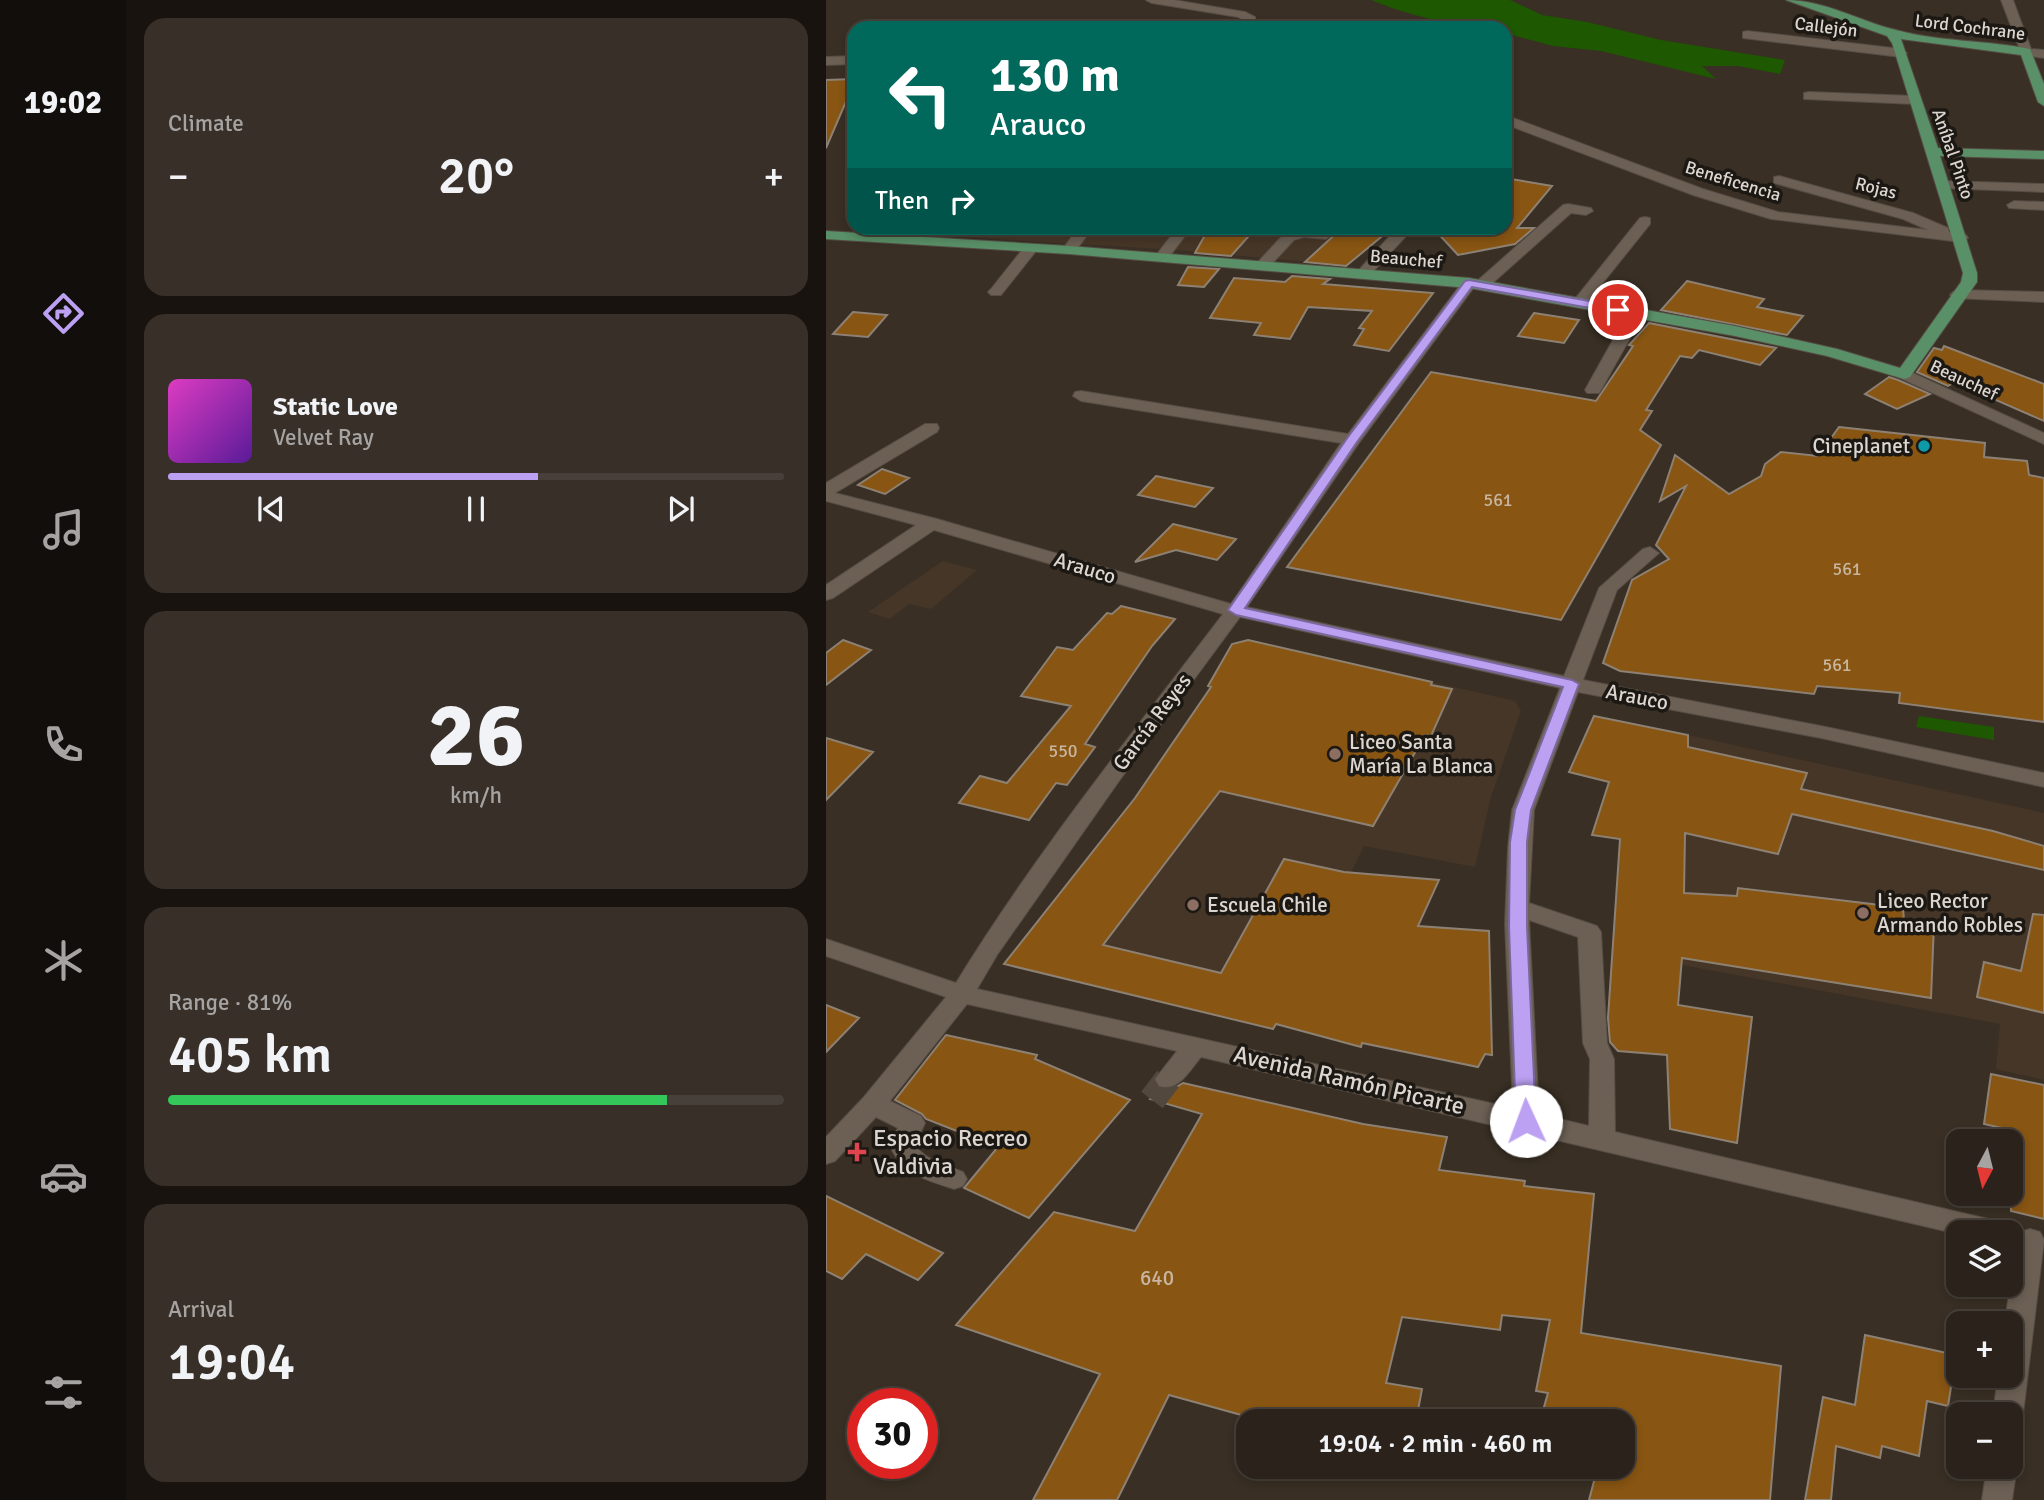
<!DOCTYPE html>
<meta charset="utf-8">
<style>
:root{--surface:#2b231b;--page:#372f28;--text:#f1f3f6;--muted:#a6a4a3;--line:#47403a;--accent:#bca0f2}
body{margin:0;font-family:Signika,sans-serif;background:var(--page);color:var(--text);height:100vh;display:flex;flex-direction:column;font-size:26px;white-space:nowrap}
*{box-sizing:border-box;margin:0}
p{font-size:23px;color:var(--muted)}
.icon{flex:none;width:38px;height:38px;fill:none;stroke:currentColor;stroke-width:2;stroke-linecap:round;stroke-linejoin:round}
.map{position:relative;flex:1;overflow:hidden}
.side{display:flex;flex-direction:column;gap:18px;padding:18px;background:#18130f;width:700px}
.side>*{flex:none}
.top-card{position:absolute;left:21px;top:21px;width:665px;height:214px;border-radius:21px;box-shadow:0 4px 10px #0003,0 0 0 2px var(--line);background:#00695c;color:#fff;overflow:hidden}
.needle{width:46px;rotate:187deg}
.tools{position:absolute;left:1120px;top:1129px;display:grid;gap:14px}
.tools a{display:grid;place-items:center;width:77px;height:77px;border-radius:14px;background:var(--surface);box-shadow:0 4px 10px #0003,0 0 0 2px var(--line);font-size:35px}
.speed{position:absolute;left:21px;top:1388px;display:flex;gap:14px;font-size:35px;font-weight:700;text-align:center}
.speed>*{display:grid;place-content:center;width:91px;height:91px;border-radius:50%;background:var(--surface);box-shadow:0 4px 10px #0003,0 0 0 2px var(--line);line-height:1}
.speed .limit{border:10px solid #d22;background:#fff;color:#111}
.pin{position:absolute;display:grid;place-items:center;width:60px;height:60px;color:#fff;margin:-30px;border:4px solid #fff;border-radius:50%;box-shadow:0 2px 7px #0007}
.me{position:absolute;width:77px;margin:-38px;rotate:358deg;stroke-linejoin:round;filter:drop-shadow(0 0 5px #0008)}
.turn{display:flex;align-items:center;gap:24px;height:147px;padding:0 28px;font-size:32px}
.turn .icon{width:91px;height:91px;stroke-width:2.5}
.turn b{display:block;font-size:49px;line-height:60px}
.then{display:flex;align-items:center;height:66px;padding:0 28px;background:#0003;gap:14px;font-size:26px}
.big{font-size:52px;font-weight:600;line-height:1.1}
.side .tile{flex:1;display:flex;flex-direction:column;justify-content:center;gap:10px;min-width:0;padding:0 24px;border-radius:21px;background:var(--page)}
.side .dial{align-items:center;gap:0}
.dial b{font-size:91px;line-height:1}
.song{display:flex;align-items:center;gap:21px}
.cover{width:84px;height:84px;border-radius:10px;background:linear-gradient(135deg,hsl(310 70% 55%),hsl(270 70% 35%))}
.played{height:7px;border-radius:4px;background:linear-gradient(90deg,var(--accent) 60%,var(--line) 60%)}
.keys{display:flex;justify-content:space-around;direction:ltr}
.heat{display:flex;justify-content:space-between;align-items:center;font-size:38px;direction:ltr}
.charge{height:10px;border-radius:5px;background:linear-gradient(90deg,#34c759 81%,var(--line) 0)}
.trip{position:absolute;left:410px;top:1409px;width:399px;height:70px;border-radius:21px;background:var(--surface);box-shadow:0 4px 10px #0003,0 0 0 2px var(--line);font-weight:600;line-height:70px;text-align:center}
main{display:flex;flex:1;min-height:0}
.dock{display:flex;flex-direction:column;width:126px;justify-content:space-around;align-items:center;background:#110e0b;color:var(--muted)}
.dock .icon{width:49px;height:49px}
.dock .active{color:var(--accent)}
.dock b{font-size:32px;color:var(--text)}
.map>svg:first-child{display:block}
</style>
<main>
<nav class="dock">
<b>19:02</b>
<svg class="icon active" aria-label="directions" viewBox="0 0 24 24"><path d="M12 3l9 9-9 9-9-9zM9 14v-3h6M13 9l2 2-2 2"/></svg>
<svg class="icon" aria-label="music" viewBox="0 0 24 24"><path d="M9 18V5l10-2v13"/><circle cx="6" cy="18" r="3"/><circle cx="16" cy="16" r="3"/></svg>
<svg class="icon" aria-label="phone" viewBox="0 0 24 24"><path d="M5 4h4l2 5-3 2q2 4 5 5l2-3 5 2v4C11 20 4 13 5 4z"/></svg>
<svg class="icon" aria-label="climate" viewBox="0 0 24 24"><path d="M12 3v18M4 7l16 10M4 17L20 7"/></svg>
<svg class="icon" aria-label="car" viewBox="0 0 24 24"><path d="M5 17H2v-5l4-1 3-4h7l3 4 3 1v5h-3M9 17h6M6 11h13"/><circle cx="7" cy="17" r="2"/><circle cx="17" cy="17" r="2"/></svg>
<svg class="icon" aria-label="filters" viewBox="0 0 24 24"><path d="M4 7h16M4 17h16"/><circle cx="9" cy="7" r="2"/><circle cx="15" cy="17" r="2"/></svg>
</nav>
<section class="side">
<div class="tile"><p>Climate</p>
<div class="heat"><a>−</a><b class="big">20°</b><a>+</a></div>
</div>
<div class="tile">
<div class="song"><i class="cover"></i><div><b>Static Love</b><p>Velvet Ray</p></div></div>
<div class="played"></div>
<div class="keys"><svg class="icon" aria-label="previous" viewBox="0 0 24 24"><path d="M18 5L8 12l10 7zM5 5v14"/></svg><svg class="icon" aria-label="pause" viewBox="0 0 24 24"><path d="M8 5v14M16 5v14"/></svg><svg class="icon" aria-label="next" viewBox="0 0 24 24"><path d="M6 5l10 7-10 7zM19 5v14"/></svg></div>
</div>
<div class="tile dial"><b>26</b><p>km/h</p></div>
<div class="tile"><p>Range · 81%</p><b class="big">405 km</b><div class="charge"></div></div>
<div class="tile"><p>Arrival</p><b class="big">19:04</b></div>
</section>
<div class="map">
<svg width="1218" height="1500" viewBox="0 0 1218 1500">
<rect width="100%" height="100%" fill="#392f24"/>
<path fill="#463627" d="M 76,228 L 514,228 L 483,262 L 351,250 L 72,233 Z
M 117,561 L 151,570 L 105,609 L 83,604 L 64,619 L 42,612 Z
M 422,640 L 689,701 L 695,711 L 665,797 L 649,867 L 538,846 L 447,1029 L 178,964 L 309,798 L 379,695 L 406,644 Z
M 862,735 L 1218,813 L 1218,1080 L 1170,1069 L 1174,1024 L 856,965 Z"/>
<path fill="#1e5801" d="M 545,0 L 684,0 L 716,15 L 761,22 L 835,40 L 959,60 L 954,74 L 912,66 L 876,66 L 890,79 L 775,51 L 727,46 L 679,33 L 679,28 C 635,28 586,17 545,0 Z
M 1093,716 L 1168,727 L 1168,740 L 1090,727 Z"/>
<path fill="#885512" stroke="#8d8174" stroke-width="2" d="M 28,79 L 28,83 L 0,148 L 0,80 Z
M 679,178 L 726,186 L 691,228 L 708,228 L 689,244 L 632,255 L 607,228 L 679,228 Z
M 383,228 L 430,228 L 405,256 L 369,253 Z
M 516,228 L 566,228 L 520,266 L 479,262 Z
M 362,267 L 393,269 L 378,287 L 352,285 Z
M 466,276 L 504,279 L 497,284 L 607,293 L 563,351 L 528,345 L 538,329 L 533,328 L 546,311 L 482,307 L 464,339 L 428,335 L 435,323 L 384,318 L 408,278 L 459,282 Z
M 861,281 L 938,299 L 931,307 L 977,316 L 961,335 L 835,310 Z
M 27,312 L 61,315 L 42,337 L 7,334 Z
M 708,313 L 753,320 L 738,343 L 692,336 Z
M 823,323 L 950,348 L 934,365 L 873,350 L 866,358 L 854,356 L 820,410 L 826,411 L 814,430 L 835,445 L 735,620 L 461,567 L 605,372 L 770,401 L 807,346 L 803,345 Z
M 1118,346 L 1218,384 L 1218,421 L 1129,382 L 1122,386 L 1091,372 L 1108,348 L 1116,350 Z
M 1063,377 L 1072,380 L 1104,394 L 1071,409 L 1039,394 Z
M 1013,427 L 1159,443 L 1158,457 L 1201,461 L 1203,475 L 1218,478 L 1218,722 L 1073,703 L 1074,693 L 991,686 L 988,694 L 794,671 L 777,663 L 806,580 L 843,559 L 830,545 L 860,486 L 834,501 L 849,455 L 903,494 L 935,476 L 939,464 L 955,452 L 992,456 Z
M 56,469 L 83,478 L 59,494 L 32,485 Z
M 330,476 L 387,488 L 369,507 L 312,495 Z
M 347,524 L 410,539 L 391,560 L 350,550 L 309,562 Z
M 295,606 L 349,619 L 326,646 L 259,744 L 269,747 L 241,785 L 230,783 L 203,820 L 133,803 L 154,776 L 181,783 L 245,706 L 195,696 L 231,647 L 247,650 L 281,613 L 286,614 Z
M 17,640 L 45,650 L 0,685 L 0,653 Z
M 422,640 L 606,682 L 605,685 L 626,689 L 605,736 L 599,735 L 547,826 L 394,791 L 277,945 L 395,973 L 458,859 L 518,872 L 613,880 L 592,926 L 663,931 L 666,1055 L 659,1054 L 652,1067 L 536,1043 L 535,1047 L 450,1024 L 447,1029 L 178,964 L 309,798 L 385,687 L 382,686 L 406,644 Z
M 768,716 L 862,735 L 862,747 L 981,773 L 975,789 L 1167,831 L 1218,846 L 1218,870 L 966,814 L 952,854 L 859,833 L 858,893 L 911,896 L 912,888 L 1046,904 L 1077,909 L 1078,919 L 1108,924 L 1105,998 L 856,958 L 852,1005 L 926,1017 L 911,1143 L 844,1129 L 841,1055 L 792,1051 L 784,1042 L 782,1018 L 794,839 L 766,835 L 783,782 L 743,772 Z
M 0,738 L 47,752 L 0,800 Z
M 1207,914 L 1218,915 L 1218,1013 L 1151,997 L 1158,962 L 1195,971 Z
M 0,1005 L 33,1018 L 0,1052 Z
M 120,1035 L 211,1055 L 209,1059 L 304,1100 L 203,1218 L 138,1188 L 172,1147 L 100,1119 L 96,1114 L 69,1100 Z
M 1165,1074 L 1218,1085 L 1218,1219 L 1185,1211 L 1185,1130 L 1158,1124 Z
M 357,1083 L 537,1124 L 621,1137 L 613,1170 L 699,1181 L 698,1186 L 768,1194 L 755,1333 L 955,1366 L 944,1500 L 763,1500 L 772,1466 L 796,1466 L 796,1421 L 714,1421 L 722,1393 L 710,1391 L 724,1320 L 676,1315 L 674,1330 L 576,1317 L 560,1383 L 596,1389 L 590,1421 L 437,1421 L 343,1395 L 291,1500 L 207,1500 L 274,1374 L 130,1325 L 228,1212 L 309,1231 L 376,1114 L 324,1099 L 332,1088 L 347,1089 Z
M 0,1196 L 117,1253 L 92,1280 L 40,1254 L 16,1279 L 0,1271 Z
M 1039,1335 L 1130,1355 L 1122,1406 L 1101,1401 L 1093,1456 L 1056,1446 L 1054,1458 L 1010,1446 L 1005,1500 L 979,1500 L 997,1397 L 1029,1405 Z"/>
<g fill="none" stroke-linecap="round" stroke-linejoin="round">
<path stroke="#52483e" stroke-width="27" stroke-dasharray="27 13" stroke-linecap="butt" d="M 326,1100 L 342,1079"/>
<defs>
<path id="minor" d="M 320,0 L 348,0 L 419,12 L 429,17 L 431,28 L 419,28 L 419,21 L 412,17 L 326,3 Z
M 1175,0 L 1187,0 L 1205,49 L 1218,50 L 1218,58 L 1196,55 Z
M 921,31 L 1075,49 L 1081,53 L 1075,57 L 917,38 L 917,32 Z
M 28,56 L 28,64 L 0,65 L 0,57 Z
M 983,92 L 1088,96 L 1094,100 L 1088,104 L 978,99 L 978,93 Z
M 679,115 L 877,189 L 952,212 L 1102,230 L 1077,219 L 948,183 L 948,177 L 953,176 L 1087,213 L 1122,228 L 1123,232 L 1140,235 L 1142,238 L 1135,242 L 945,219 L 867,195 L 679,124 Z
M 1118,181 L 1218,184 L 1218,192 L 1113,188 L 1113,182 Z
M 1188,201 L 1218,202 L 1218,210 L 1183,208 L 1181,205 Z
M 742,204 L 765,208 L 767,211 L 760,215 L 745,213 L 661,288 L 656,290 L 649,286 L 533,443 L 421,607 L 738,676 L 773,588 L 817,549 L 824,547 L 833,553 L 791,590 L 757,680 L 995,726 L 1218,773 L 1218,787 L 995,738 L 752,692 L 708,810 L 703,903 L 771,926 L 775,932 L 781,1043 L 788,1059 L 789,1132 L 1171,1221 L 1181,1224 L 1185,1232 L 1132,1234 L 375,1057 C 363,1071 353,1092 333,1086 L 329,1079 L 351,1051 L 141,1004 L 64,1101 L 95,1116 L 99,1123 L 89,1144 C 98,1161 121,1165 137,1172 L 141,1179 L 137,1186 L 128,1189 C 100,1180 73,1173 63,1143 L 72,1128 L 50,1117 L 9,1161 L 0,1164 L 0,1137 L 38,1097 L 120,997 L 0,956 L 0,939 L 130,983 C 209,854 306,734 397,614 L 108,530 L 7,598 L 0,600 L 0,585 L 90,525 L 0,501 L 0,483 L 99,424 L 111,424 L 113,428 L 111,432 L 9,493 L 111,519 L 405,604 L 515,443 L 255,401 L 247,396 L 249,392 L 255,391 L 522,434 L 638,280 L 643,278 L 650,282 L 737,205 ZM 414,617 L 734,688 L 686,810 L 682,847 L 679,924 L 687,1108 L 151,989 L 171,955 L 293,781 ZM 703,920 L 752,937 L 757,1043 L 764,1059 L 763,1126 L 713,1114 Z
M 819,217 L 824,218 L 824,224 L 759,305 L 749,305 L 746,302 L 749,299 L 814,218 Z
M 36,228 L 50,228 L 43,240 L 38,241 L 31,237 Z
M 252,228 L 263,228 L 265,230 L 248,253 L 238,253 L 236,250 Z
M 351,228 L 365,228 L 340,261 L 330,261 L 328,258 Z
M 472,228 L 486,228 L 493,231 L 498,228 L 514,228 L 500,239 L 478,237 L 468,240 L 441,269 L 431,269 L 429,266 L 431,263 L 458,234 Z
M 571,228 L 596,228 L 594,231 L 582,234 L 542,277 L 532,277 L 530,274 L 532,271 Z
M 205,244 L 212,248 L 210,251 L 175,295 L 165,295 L 162,292 L 165,289 L 200,245 Z
M 1132,290 L 1218,292 L 1218,302 L 1127,298 L 1124,295 L 1127,292 Z
M 810,308 L 818,313 L 775,390 L 773,393 L 761,393 L 759,390 L 802,313 Z
M 1078,369 L 1218,433 L 1218,444 L 1072,377 L 1070,374 Z
M 1204,1229 L 1214,1232 L 1218,1240 L 1197,1414 L 1192,1423 L 1185,1426 L 1185,1414 L 1167,1414 L 1172,1376 L 1185,1376 L 1185,1323 L 1179,1323 L 1190,1240 L 1194,1232 Z
M 1185,1456 L 1191,1466 L 1186,1500 L 1156,1500 L 1161,1466 L 1185,1466 Z"/>
<path id="major" d="M 960,0 C 998,0 1033,21 1070,30 C 1114,42 1160,40 1204,49 L 1218,84 L 1218,106 L 1212,102 L 1195,55 L 1075,39 L 1112,148 L 1218,151 L 1218,159 L 1114,156 L 1151,273 L 1151,282 L 1084,377 L 1078,379 L 1001,356 L 909,336 L 643,288 L 243,254 L 0,239 L 0,231 L 243,246 L 643,278 L 909,326 L 1011,349 L 1074,368 L 1135,282 L 1137,273 L 1066,43 L 1061,36 Z"/>
</defs>
<use href="#minor" stroke="#554c44" stroke-width="2"/>
<use href="#major" stroke="#554c44" stroke-width="2"/>
<use href="#minor" fill="#6c6054" fill-rule="evenodd"/>
<use href="#major" fill="#599067" fill-rule="evenodd"/>
</g>
<path fill="#bca0f2" stroke="#7a689d" stroke-width="2" d="M 643,280 L 792,306 L 798,310 L 792,313 L 646,287 L 531,442 L 419,608 L 746,680 L 753,684 L 705,810 L 701,842 L 701,927 L 710,1121 L 707,1126 L 700,1128 L 693,1126 L 690,1121 L 683,927 L 684,842 L 689,810 L 737,687 L 410,615 L 402,610 L 522,437 L 639,281 Z"/>
<circle fill="#0f9aa8" stroke="#1c1813" stroke-width="2.5" cx="1098" cy="446" r="7"/>
<g fill="#8d6e63" stroke="#1c1813" stroke-width="2.5">
<circle cx="509" cy="754" r="7"/>
<circle cx="367" cy="905" r="7"/>
<circle cx="1037" cy="913" r="7"/>
</g>
<path fill="#e0444e" stroke="#1c1813" stroke-width="2.5" d="M27.5 1141.5h7v7h7v7h-7v7h-7v-7h-7v-7h7z"/>
<g text-anchor="middle" stroke-width="7" stroke-linejoin="round" paint-order="stroke">
<g font-size="18" fill="#ddd6d0" stroke="#1c1813">
<text transform="translate(1000 27) rotate(7)" y="6">Callejón</text>
<text transform="translate(1144 27) rotate(7)" y="6">Lord Cochrane</text>
<text transform="translate(1127 154) rotate(71)" y="6">Aníbal Pinto</text>
<text transform="translate(907 181) rotate(17)" y="6">Beneficencia</text>
<text transform="translate(1050 188) rotate(14)" y="6">Rojas</text>
<text transform="translate(580 259) rotate(5)" y="6">Beauchef</text>
<text transform="translate(1138 380) rotate(25)" y="6">Beauchef</text>
</g>
<g font-size="18" fill="#c8b6a0">
<text x="672" y="506">561</text>
<text x="1021" y="575">561</text>
<text x="1011" y="671">561</text>
<text x="237" y="757">550</text>
</g>
<g font-size="21" fill="#ddd6d0" stroke="#1c1813" text-anchor="start">
<text x="1084" y="453" text-anchor="end">Cineplanet</text>
<text x="523" y="749">Liceo Santa<tspan x="523" dy="24">María La Blanca</tspan></text>
<text x="1051" y="908">Liceo Rector<tspan x="1051" dy="24">Armando Robles</tspan></text>
<text x="381" y="912">Escuela Chile</text>
</g>
<g font-size="21" fill="#ddd6d0" stroke="#1c1813">
<text transform="translate(259 568) rotate(17)" y="7">Arauco</text>
<text transform="translate(811 697) rotate(11)" y="7">Arauco</text>
<text transform="translate(326 722) rotate(-53)" y="7">García Reyes</text>
</g>
<g font-size="21" fill="#c8b6a0">
<text x="331" y="1285">640</text>
</g>
<g font-size="24" fill="#ddd6d0" stroke="#1c1813">
<text transform="translate(523 1080) rotate(13)" y="8">Avenida Ramón Picarte</text>
</g>
<g font-size="24" fill="#ddd6d0" stroke="#1c1813" text-anchor="start">
<text x="47" y="1146">Espacio Recreo<tspan x="47" dy="28">Valdivia</tspan></text>
</g>
</g>
</svg>
<div class="tools">
<a><svg class="needle" viewBox="-14 -14 28 28"><path d="M0-13l5 13h-10z" fill="#e53935"/><path d="M0 13l5-13h-10z" fill="#a6a4a3"/></svg></a>
<a><svg class="icon" aria-label="layers" viewBox="0 0 24 24"><path d="M12 4l9 5-9 5-9-5zM3 14l9 5 9-5"/></svg></a>
<a>+</a>
<a>−</a>
</div>
<div class="speed"><div class="limit">30</div></div>
<div class="pin" style="left:792px;top:310px;background:#d93025"><svg class="icon" aria-label="arrive" viewBox="0 0 24 24"><path d="M6 21V4h12l-3 4 3 4H6"/></svg></div>
<svg class="me" style="left:700px;top:1121px" viewBox="-20 -20 40 40"><circle r="19" fill="#fff"/><path d="M0-13L10 11 0 6-10 11z" fill="#bca0f2"/></svg>
<div class="trip">19:04 · 2 min · 460 m</div>
<div class="top-card">
<div class="turn"><svg class="icon" aria-label="left" viewBox="0 0 24 24"><path d="M17 20v-9H6M10 6l-5 5 5 5"/></svg><div><b>130 m</b>Arauco</div></div>
<div class="then">Then<svg class="icon" aria-label="right" viewBox="0 0 24 24"><path d="M7 20v-9h11M14 6l5 5-5 5"/></svg></div>
</div>
</div>
</main>
